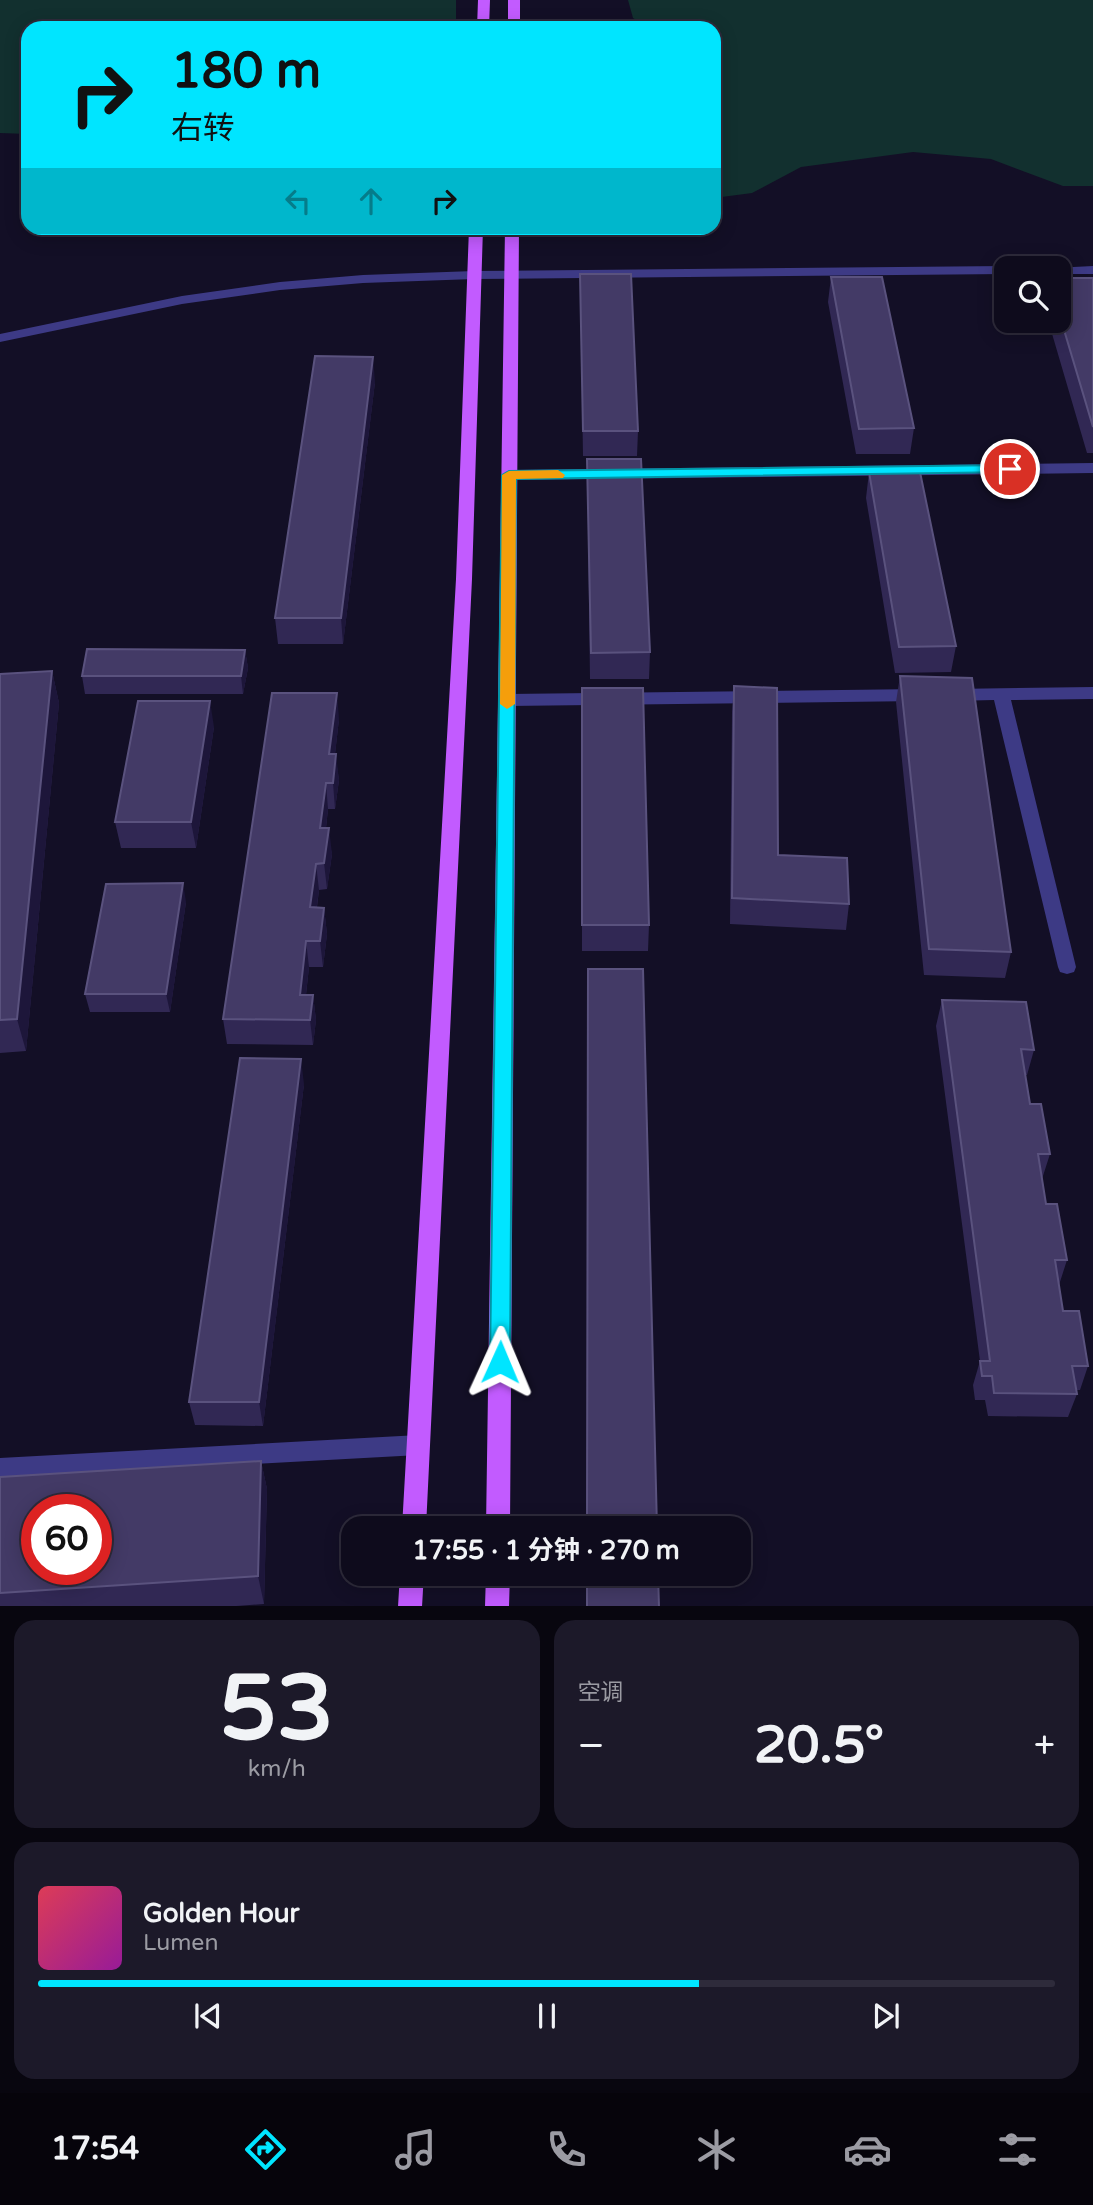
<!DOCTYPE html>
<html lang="zh">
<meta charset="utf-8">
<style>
:root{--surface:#0e0b1c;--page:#1c1929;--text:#f1f3f6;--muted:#9b9ba3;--line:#2e2b3b;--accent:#00e5ff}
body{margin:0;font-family:"Varela Round","Noto Sans SC",sans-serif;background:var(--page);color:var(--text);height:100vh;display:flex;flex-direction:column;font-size:26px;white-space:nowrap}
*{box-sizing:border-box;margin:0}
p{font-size:23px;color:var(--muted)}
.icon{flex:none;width:38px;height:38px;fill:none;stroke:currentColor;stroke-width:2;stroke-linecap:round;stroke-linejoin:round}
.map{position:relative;height:1606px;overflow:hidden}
.panel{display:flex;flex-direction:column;gap:14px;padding:14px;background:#08060f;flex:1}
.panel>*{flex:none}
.banner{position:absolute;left:21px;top:21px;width:700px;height:214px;border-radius:21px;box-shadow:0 4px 18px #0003,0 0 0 2px var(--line);background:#00e5ff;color:#111;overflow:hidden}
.tools{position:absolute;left:994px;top:256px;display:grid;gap:14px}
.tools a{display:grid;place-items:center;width:77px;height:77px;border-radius:14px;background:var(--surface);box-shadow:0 4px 18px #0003,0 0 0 2px var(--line);font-size:35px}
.speed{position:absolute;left:21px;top:1494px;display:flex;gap:14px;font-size:35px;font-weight:700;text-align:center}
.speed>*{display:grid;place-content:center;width:91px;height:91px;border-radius:50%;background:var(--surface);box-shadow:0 4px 18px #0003,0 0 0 2px var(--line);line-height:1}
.speed .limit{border:10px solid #d22;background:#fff;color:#111}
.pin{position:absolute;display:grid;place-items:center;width:60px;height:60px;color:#fff;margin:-30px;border:4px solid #fff;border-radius:50%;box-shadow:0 2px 7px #0007}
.me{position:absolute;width:77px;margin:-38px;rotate:1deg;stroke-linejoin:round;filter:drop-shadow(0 0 5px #0008)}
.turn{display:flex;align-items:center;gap:24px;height:147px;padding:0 35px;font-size:32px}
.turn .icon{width:91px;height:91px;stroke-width:2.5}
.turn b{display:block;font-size:49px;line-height:60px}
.lanes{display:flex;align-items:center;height:66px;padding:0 35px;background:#0003;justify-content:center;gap:35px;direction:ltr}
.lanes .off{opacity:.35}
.big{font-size:52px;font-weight:700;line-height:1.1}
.panel .tile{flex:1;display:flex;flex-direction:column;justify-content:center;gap:10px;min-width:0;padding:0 24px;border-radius:21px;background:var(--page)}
.panel .dial{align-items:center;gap:0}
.dial b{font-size:91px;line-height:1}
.song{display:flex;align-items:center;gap:21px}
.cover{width:84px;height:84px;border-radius:10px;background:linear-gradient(135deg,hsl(350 70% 55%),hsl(300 70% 35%))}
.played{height:7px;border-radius:4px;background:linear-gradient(90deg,var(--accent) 65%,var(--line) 65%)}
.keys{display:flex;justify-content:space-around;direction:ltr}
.heat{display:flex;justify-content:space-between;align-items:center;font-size:38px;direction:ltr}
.panel .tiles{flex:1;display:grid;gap:14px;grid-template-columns:1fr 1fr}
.tile:last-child{grid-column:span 2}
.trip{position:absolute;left:341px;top:1516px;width:410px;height:70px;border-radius:21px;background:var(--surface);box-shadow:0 4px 18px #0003,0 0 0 2px var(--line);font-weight:700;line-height:70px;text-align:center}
.tabs{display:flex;height:112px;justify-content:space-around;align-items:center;background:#06040b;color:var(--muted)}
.tabs .icon{width:49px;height:49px}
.tabs .active{color:var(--accent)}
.tabs b{font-size:32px;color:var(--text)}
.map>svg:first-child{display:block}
</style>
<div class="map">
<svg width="1093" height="1607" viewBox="0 0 1093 1607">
<rect width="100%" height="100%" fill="#130f26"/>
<path fill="#12302f" d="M 0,0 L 456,0 L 456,28 L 28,28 L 28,134 L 0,133 Z
M 628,0 L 1093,0 L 1093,186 L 1063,186 L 991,159 L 913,152 L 801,167 L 752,193 L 714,198 L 714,84 L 718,82 L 714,77 L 714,28 L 650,28 L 633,18 Z"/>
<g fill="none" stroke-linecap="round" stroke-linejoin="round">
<path fill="#3d3a85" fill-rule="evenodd" d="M 1006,266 L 1011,268 L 1006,268 L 1006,274 L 474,279 L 363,283 L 280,290 L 182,304 L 0,342 L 0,334 L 182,296 L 280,282 L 363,275 L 474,271 Z
M 1093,266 L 1093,274 L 1059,274 L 1059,268 L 1054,268 Z
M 1093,463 L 1093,473 L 509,480 L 502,475 L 509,470 Z
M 1093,687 L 1093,699 L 1011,700 L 1076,967 L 1074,972 L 1067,974 L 1060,972 L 1058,967 L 994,700 L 952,701 L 944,695 L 952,689 Z
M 920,689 L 928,695 L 920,701 L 507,706 L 499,700 L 507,694 Z
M 419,1435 L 427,1438 L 430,1445 L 427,1452 L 419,1455 L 0,1478 L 0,1458 Z"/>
<path fill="#c25bff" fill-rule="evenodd" d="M 478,0 L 490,0 L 489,28 L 477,28 Z
M 508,0 L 520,0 L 520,28 L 508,28 Z
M 469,228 L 483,228 L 472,579 L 426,1528 L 402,1528 L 456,579 Z
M 505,228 L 519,228 L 510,1528 L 486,1528 Z
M 400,1573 L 424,1573 L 422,1607 L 398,1607 Z
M 486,1573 L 510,1573 L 509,1607 L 485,1607 Z"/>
</g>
<path fill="#312854" d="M 580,274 L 638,431 L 637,456 L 583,456 Z
M 831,277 L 914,428 L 910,454 L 856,454 L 828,302 Z
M 1059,278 L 1093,278 L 1093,453 L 1087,453 L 1048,320 L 1059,320 Z
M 375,382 L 343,644 L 278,644 L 275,618 Z
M 587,459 L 650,652 L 649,679 L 590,679 Z
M 869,472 L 956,646 L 951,672 L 895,673 L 866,498 Z
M 245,650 L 248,668 L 243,694 L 85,694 L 82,676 Z
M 52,671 L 59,703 L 26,1051 L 0,1053 L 0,674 Z
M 900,676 L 1011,952 L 1005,978 L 924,975 L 896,702 Z
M 734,686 L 778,855 L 849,904 L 846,930 L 730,924 L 732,712 Z
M 582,714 L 649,925 L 648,951 L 582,951 Z
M 339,719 L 335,754 L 339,780 L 335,809 L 328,809 L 326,828 L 332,854 L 327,889 L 319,890 L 317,907 L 324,908 L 327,934 L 323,967 L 309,967 L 306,995 L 313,995 L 316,1020 L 313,1045 L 227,1044 L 223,1019 Z
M 214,727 L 196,848 L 121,848 L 115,822 Z
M 186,902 L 170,1012 L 90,1012 L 85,994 Z
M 588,969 L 657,1528 L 587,1528 Z
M 942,1000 L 1034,1050 L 1027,1075 L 1025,1075 L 1030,1104 L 1050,1154 L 1042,1179 L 1046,1204 L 1067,1260 L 1059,1285 L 1063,1311 L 1088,1366 L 1080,1390 L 1076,1390 L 1077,1394 L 1068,1417 L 988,1416 L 985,1400 L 975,1400 L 973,1385 L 980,1361 L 936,1026 Z
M 304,1084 L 263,1426 L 195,1425 L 189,1402 Z
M 261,1461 L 267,1489 L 264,1604 L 223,1607 L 0,1607 L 0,1477 Z"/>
<path fill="#1d163a" d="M 373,357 L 375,382 L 343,644 L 341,618 Z
M 245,650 L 248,668 L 243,694 L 241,676 Z
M 52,671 L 59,703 L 26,1051 L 17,1019 Z
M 337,693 L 339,719 L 332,780 L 329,754 Z
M 210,701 L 214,727 L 196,848 L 191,822 Z
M 336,754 L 339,780 L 335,809 L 333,783 Z
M 326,783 L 328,809 L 323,854 L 320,828 Z
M 329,828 L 332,854 L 327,889 L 324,863 Z
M 316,864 L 319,890 L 313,933 L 310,907 Z
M 183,883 L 186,902 L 170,1012 L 166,994 Z
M 324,908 L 327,934 L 323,967 L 320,941 Z
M 306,941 L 309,967 L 303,1020 L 300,995 Z
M 313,995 L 316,1020 L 313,1045 L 310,1020 Z
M 301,1059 L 304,1084 L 263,1426 L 259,1402 Z
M 261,1461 L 267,1489 L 264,1604 L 258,1576 Z"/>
<path fill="#433a66" stroke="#5a527e" stroke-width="2" fill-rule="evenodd" d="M 580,274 L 631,274 L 638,431 L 583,431 Z
M 831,277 L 882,277 L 914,428 L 859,429 Z
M 1059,278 L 1093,278 L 1093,427 L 1059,313 Z
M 315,356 L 373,357 L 341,618 L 275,618 Z
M 587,459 L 641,459 L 650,652 L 591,653 Z
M 869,472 L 920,472 L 956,646 L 899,647 Z
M 87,649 L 245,650 L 241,676 L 82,676 Z
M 52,671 L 17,1019 L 0,1020 L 0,674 Z
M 900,676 L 972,678 L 1011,952 L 929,949 Z
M 734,686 L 777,688 L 778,855 L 847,858 L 849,904 L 732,898 Z
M 582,688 L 643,688 L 649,925 L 582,925 Z
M 272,693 L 337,693 L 329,754 L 336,754 L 333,783 L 326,783 L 320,828 L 329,828 L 324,863 L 316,864 L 310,907 L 324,908 L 320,941 L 306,941 L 300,995 L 313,995 L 310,1020 L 223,1019 Z
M 138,701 L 210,701 L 191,822 L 115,822 Z
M 183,883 L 166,994 L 85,994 L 106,884 Z
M 588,969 L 643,969 L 657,1528 L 587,1528 Z
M 942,1000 L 1026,1002 L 1034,1050 L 1021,1049 L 1030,1104 L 1041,1104 L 1050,1154 L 1038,1154 L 1046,1204 L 1057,1204 L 1067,1260 L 1055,1260 L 1063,1311 L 1079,1311 L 1088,1366 L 1072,1366 L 1077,1394 L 994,1393 L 992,1376 L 982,1376 L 980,1361 L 990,1361 Z
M 240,1058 L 301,1059 L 259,1402 L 189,1402 Z
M 261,1461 L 258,1576 L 0,1593 L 0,1477 ZM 37,1510 L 96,1510 L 96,1570 L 37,1570 Z
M 587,1573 L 658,1573 L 659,1607 L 587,1607 Z"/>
<path fill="#00e5ff" stroke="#0095a6" stroke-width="2" d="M 1010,465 L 1016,469 L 1014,472 L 516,479 L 510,1362 L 507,1368 L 500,1371 L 493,1368 L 490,1362 L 502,475 L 509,471 Z"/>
<path fill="#f59e0b" d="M 558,470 L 565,475 L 563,478 L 516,479 L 515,704 L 507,709 L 500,704 L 502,475 L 509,471 Z"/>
</svg>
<div class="tools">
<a><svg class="icon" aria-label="search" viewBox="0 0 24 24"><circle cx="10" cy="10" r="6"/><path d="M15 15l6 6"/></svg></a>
</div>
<div class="speed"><div class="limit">60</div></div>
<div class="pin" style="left:1010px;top:469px;background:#d93025"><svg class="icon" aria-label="arrive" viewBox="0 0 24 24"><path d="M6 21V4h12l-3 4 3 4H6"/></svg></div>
<svg class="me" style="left:500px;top:1362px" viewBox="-20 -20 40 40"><path d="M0-17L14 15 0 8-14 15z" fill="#00e5ff" stroke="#fff" stroke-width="4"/></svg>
<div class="trip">17:55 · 1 分钟 · 270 m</div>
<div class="banner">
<div class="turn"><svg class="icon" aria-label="right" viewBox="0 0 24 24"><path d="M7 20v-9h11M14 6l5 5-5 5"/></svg><div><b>180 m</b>右转</div></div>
<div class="lanes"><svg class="icon off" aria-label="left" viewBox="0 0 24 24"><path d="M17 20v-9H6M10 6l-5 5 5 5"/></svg><svg class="icon off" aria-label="ahead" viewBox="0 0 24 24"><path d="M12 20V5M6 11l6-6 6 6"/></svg><svg class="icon" aria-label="right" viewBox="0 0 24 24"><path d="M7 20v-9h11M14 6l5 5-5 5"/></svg></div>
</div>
</div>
<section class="panel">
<div class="tiles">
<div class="tile dial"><b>53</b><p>km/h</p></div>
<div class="tile"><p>空调</p>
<div class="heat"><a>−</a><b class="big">20.5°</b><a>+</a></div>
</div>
<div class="tile">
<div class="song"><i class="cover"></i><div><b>Golden Hour</b><p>Lumen</p></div></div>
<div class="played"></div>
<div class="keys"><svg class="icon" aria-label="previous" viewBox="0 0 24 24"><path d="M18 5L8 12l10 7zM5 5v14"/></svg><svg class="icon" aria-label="pause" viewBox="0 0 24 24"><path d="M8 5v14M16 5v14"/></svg><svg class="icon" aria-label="next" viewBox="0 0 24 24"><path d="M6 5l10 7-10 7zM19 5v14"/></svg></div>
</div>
</div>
</section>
<nav class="tabs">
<b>17:54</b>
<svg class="icon active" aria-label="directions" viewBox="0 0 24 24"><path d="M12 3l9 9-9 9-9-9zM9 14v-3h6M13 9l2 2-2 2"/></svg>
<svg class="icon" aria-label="music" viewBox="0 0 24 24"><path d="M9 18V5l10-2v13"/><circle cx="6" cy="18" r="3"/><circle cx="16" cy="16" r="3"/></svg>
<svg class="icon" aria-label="phone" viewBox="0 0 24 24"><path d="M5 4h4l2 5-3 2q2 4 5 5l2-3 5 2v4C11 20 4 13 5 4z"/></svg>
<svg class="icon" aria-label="climate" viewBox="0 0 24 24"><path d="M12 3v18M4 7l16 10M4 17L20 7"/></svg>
<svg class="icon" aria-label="car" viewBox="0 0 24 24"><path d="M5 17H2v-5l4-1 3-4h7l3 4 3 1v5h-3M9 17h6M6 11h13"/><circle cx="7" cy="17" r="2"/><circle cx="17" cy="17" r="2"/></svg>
<svg class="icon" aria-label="filters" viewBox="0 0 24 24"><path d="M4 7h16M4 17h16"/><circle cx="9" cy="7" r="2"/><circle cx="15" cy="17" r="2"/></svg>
</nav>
